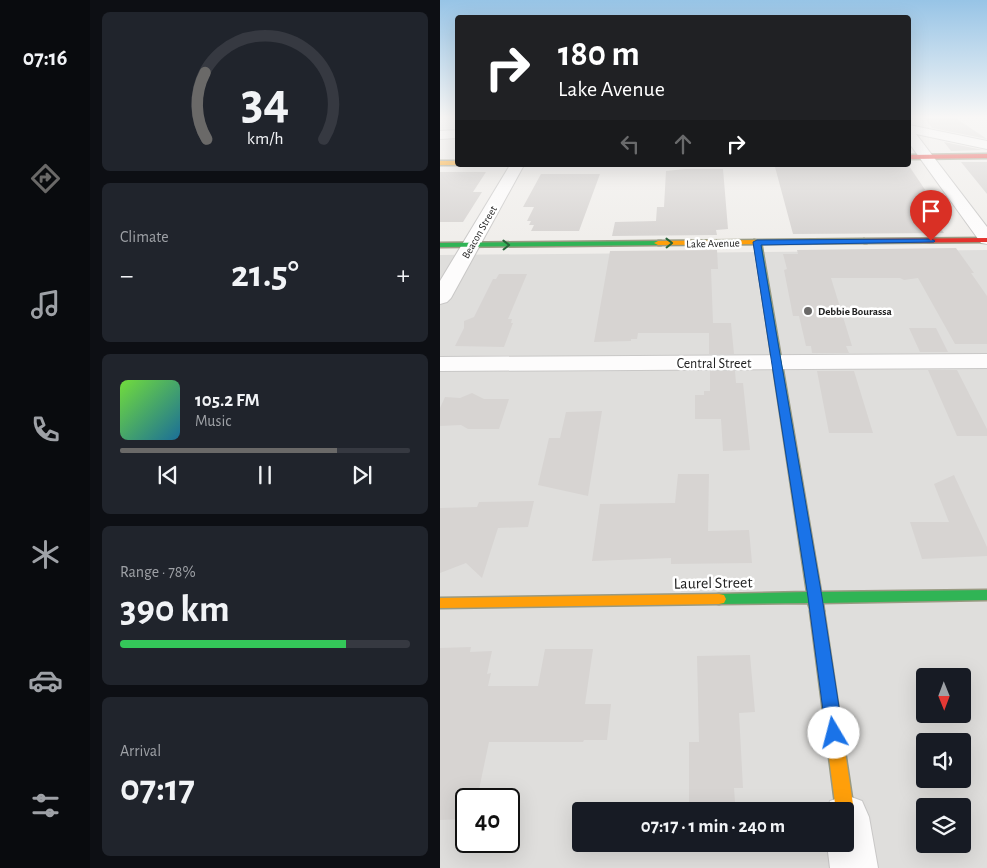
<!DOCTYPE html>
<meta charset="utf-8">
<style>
:root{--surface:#171b24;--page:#20242c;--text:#f1f3f6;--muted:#9ea1a6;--line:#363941;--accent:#6a6968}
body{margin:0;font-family:"Alegreya Sans",sans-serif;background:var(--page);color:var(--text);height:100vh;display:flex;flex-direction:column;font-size:19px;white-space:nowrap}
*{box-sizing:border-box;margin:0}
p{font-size:16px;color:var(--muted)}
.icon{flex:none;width:28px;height:28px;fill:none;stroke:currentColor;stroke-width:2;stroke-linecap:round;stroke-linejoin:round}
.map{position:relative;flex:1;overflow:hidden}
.panel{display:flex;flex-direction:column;gap:12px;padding:12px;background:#0d0f14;width:350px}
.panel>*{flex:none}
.top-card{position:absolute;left:15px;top:15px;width:456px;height:152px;border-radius:5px;box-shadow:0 5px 20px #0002;background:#202124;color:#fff;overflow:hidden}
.needle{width:32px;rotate:179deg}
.tools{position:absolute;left:476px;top:668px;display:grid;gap:10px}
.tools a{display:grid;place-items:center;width:55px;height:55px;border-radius:5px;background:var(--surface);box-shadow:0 5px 20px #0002;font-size:25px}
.speed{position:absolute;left:15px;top:788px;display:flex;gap:10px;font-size:25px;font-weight:700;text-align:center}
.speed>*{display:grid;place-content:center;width:65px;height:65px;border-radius:50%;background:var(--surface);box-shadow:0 5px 20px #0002;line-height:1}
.speed .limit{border:2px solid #111;border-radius:8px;background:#fff;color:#111}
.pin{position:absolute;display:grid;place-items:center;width:42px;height:42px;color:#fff;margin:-51px -21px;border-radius:50% 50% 50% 0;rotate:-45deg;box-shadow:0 0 5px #0007}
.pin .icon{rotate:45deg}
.me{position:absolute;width:55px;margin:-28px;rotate:352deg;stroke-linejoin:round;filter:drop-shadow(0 0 4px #0008)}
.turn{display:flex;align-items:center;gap:18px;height:105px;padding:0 20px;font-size:22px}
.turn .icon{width:65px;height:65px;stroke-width:2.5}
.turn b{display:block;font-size:35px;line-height:42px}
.lanes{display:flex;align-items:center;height:48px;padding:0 20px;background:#0003;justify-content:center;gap:25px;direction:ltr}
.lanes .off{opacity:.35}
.big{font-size:38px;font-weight:600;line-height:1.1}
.panel .tile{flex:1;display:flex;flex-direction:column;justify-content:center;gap:8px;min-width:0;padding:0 18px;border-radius:8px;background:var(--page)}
.panel .dial{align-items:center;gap:0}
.dial svg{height:130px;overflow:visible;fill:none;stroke:var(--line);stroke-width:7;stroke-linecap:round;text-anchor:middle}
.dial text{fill:var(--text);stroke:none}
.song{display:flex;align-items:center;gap:15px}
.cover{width:60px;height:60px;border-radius:8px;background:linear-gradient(135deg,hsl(100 70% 55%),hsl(200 70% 35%))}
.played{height:5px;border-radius:2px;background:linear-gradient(90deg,var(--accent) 75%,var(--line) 75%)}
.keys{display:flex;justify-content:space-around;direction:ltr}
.heat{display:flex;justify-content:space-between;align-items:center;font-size:28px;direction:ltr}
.charge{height:8px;border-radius:4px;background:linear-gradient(90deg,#34c759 78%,var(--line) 0)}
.trip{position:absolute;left:132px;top:802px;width:282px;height:50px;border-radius:5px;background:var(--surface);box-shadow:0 5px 20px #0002;font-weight:600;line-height:50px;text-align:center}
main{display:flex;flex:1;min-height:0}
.tabs{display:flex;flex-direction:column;width:90px;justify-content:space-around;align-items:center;background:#090b0e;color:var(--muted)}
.tabs .icon{width:35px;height:35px}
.tabs .on{color:var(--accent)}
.tabs b{font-size:22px;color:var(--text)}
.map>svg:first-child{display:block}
</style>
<main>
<nav class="tabs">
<b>07:16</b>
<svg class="icon on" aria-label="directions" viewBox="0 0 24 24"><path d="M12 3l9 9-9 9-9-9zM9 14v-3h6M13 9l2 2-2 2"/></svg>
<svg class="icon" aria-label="music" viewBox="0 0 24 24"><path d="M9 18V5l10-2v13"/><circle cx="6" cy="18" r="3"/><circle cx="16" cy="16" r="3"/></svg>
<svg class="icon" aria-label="phone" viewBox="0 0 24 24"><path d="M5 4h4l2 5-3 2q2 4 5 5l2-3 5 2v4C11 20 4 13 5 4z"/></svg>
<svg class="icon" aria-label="climate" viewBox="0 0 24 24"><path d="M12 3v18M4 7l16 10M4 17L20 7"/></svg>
<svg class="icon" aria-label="car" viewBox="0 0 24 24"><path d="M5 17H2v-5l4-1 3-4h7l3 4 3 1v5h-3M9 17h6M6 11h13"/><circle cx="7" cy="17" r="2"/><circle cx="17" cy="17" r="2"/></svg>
<svg class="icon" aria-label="filters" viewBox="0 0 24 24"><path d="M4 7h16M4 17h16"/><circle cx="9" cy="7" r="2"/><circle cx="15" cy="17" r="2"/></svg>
</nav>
<section class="panel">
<div class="tile dial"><svg viewBox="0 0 100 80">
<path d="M14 69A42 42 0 1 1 86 69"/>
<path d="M14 69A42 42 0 0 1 13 28" stroke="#6a6968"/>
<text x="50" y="56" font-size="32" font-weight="700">34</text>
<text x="50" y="72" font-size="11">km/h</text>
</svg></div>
<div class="tile"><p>Climate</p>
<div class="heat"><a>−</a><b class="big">21.5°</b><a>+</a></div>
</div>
<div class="tile">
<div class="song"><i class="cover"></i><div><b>105.2 FM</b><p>Music</p></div></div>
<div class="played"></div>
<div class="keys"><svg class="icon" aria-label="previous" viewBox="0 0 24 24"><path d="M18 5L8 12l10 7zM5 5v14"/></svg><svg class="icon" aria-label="pause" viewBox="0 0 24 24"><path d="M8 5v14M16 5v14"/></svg><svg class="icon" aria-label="next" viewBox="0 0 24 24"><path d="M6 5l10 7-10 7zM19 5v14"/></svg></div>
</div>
<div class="tile"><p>Range · 78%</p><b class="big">390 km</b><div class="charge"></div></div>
<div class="tile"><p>Arrival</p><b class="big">07:17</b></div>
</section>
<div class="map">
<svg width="547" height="868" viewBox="0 0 547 868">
<rect width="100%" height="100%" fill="#f0eeeb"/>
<path fill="#dfdedc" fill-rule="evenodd" d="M 547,250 L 547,868 L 0,868 L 0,255 ZM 485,676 L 522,676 L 522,714 L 485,714 ZM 485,741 L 522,741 L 522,779 L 485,779 ZM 26,799 L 69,799 L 69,841 L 26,841 ZM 485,806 L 522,806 L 522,844 L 485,844 ZM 141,811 L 406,811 L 406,844 L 141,844 Z"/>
<path fill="#d7d4d2" d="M 484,117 L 514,117 L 547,139 L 492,128 Z
M 504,142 L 543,150 L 511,151 Z
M 521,162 L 547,162 L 547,194 Z
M 469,166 L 488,194 L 479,200 L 504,233 L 353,234 L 335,167 Z
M 245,169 L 283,169 L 288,229 L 276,230 L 277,235 L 172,236 L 175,222 L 216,221 L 217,207 L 224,207 L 226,171 Z
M 0,172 L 46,172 L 33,192 L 42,192 L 23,222 L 0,222 Z
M 101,174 L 160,174 L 139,231 L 91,231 L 94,225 L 89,225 L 91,221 L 87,221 L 94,207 L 83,207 Z
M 516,248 L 534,273 L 531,273 L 547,296 L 547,344 L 515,344 L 478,278 L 464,280 L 460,278 L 391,278 L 412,346 L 406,346 L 409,353 L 372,353 L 371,346 L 366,346 L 359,316 L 353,316 L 344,270 L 347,269 L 343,254 L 358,254 L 357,250 Z
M 277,250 L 278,269 L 271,269 L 273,323 L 291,323 L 294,354 L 269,354 L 269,333 L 198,333 L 197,339 L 191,339 L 191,341 L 154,342 L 170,251 Z
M 59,274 L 87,274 L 68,319 L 72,319 L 71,323 L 73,323 L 64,347 L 15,346 L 24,328 L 24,321 L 34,317 L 53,279 L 56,279 Z
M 469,328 L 496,328 L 508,352 L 480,352 Z
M 488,370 L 517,370 L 547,429 L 547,436 L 517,436 Z
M 270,371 L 295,371 L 296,383 L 303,383 L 310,450 L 283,451 L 281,419 L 255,419 L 255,395 L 264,395 L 264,391 L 270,391 Z
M 377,371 L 414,371 L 433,433 L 389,433 Z
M 32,393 L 44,399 L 69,399 L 59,429 L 28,429 L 21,425 L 0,426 L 0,408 L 5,397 L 20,398 Z
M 162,411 L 148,496 L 98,485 L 109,438 L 120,438 L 126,412 Z
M 238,474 L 269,474 L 268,531 L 309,530 L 312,563 L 231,564 L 231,558 L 152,561 L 160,504 L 235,503 Z
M 514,475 L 547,547 L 547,556 L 482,559 L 470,522 L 509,522 L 494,484 Z
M 94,501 L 88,527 L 58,528 L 42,578 L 26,563 L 0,573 L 0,508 L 37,507 L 39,502 Z
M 31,647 L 30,652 L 52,651 L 47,674 L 51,673 L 48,686 L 98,686 L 105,649 L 153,649 L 145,704 L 171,704 L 167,740 L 144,740 L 143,742 L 49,742 L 37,799 L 26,799 L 26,819 L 0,820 L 0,648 Z
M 310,655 L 315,712 L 299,713 L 303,788 L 294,788 L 295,802 L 249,803 L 249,742 L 259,742 L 257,656 Z"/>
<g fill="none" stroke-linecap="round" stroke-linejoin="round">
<defs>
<path id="street" d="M 469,125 L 547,141 L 547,149 L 476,134 L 547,227 L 547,244 L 541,243 L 469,143 Z
M 18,130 L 18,138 L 0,139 L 0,131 Z
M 70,165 L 84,165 L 11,298 L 7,302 L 0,304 L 0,281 Z
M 547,354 L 547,368 L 0,371 L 0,357 Z
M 406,795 L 422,801 L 429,817 L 438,868 L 390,868 L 387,844 L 406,844 L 406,811 L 386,811 L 390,801 Z"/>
<path id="fast" d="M 314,240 L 321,242 L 381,592 L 547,590 L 547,600 L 383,603 L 384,611 L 382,615 L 377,617 L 372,615 L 368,603 L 279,604 L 274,603 L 272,599 L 274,595 L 279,594 L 367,592 Z
M 221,241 L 221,245 L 218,245 L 0,247 L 0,243 Z"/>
<path id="slow" d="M 0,161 L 18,161 L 18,165 L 0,165 Z
M 424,239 L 428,241 L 427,243 L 218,245 L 214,243 L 218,241 Z
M 279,594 L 284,595 L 286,599 L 284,603 L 279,604 L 0,608 L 0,598 Z
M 377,605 L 382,607 L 384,611 L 414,811 L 412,817 L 406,819 L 406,811 L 396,811 L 370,611 L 372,607 Z"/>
<path id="jam" d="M 547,154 L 547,158 L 469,159 L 469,155 Z
M 547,238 L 547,242 L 424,243 L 420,241 L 424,239 Z"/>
</defs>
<use href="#street" stroke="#c9c8c7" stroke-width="2"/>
<use href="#fast" stroke="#999a82" stroke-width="3"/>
<use href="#slow" stroke="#999a82" stroke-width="3"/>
<use href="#jam" stroke="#999a82" stroke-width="3"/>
<use href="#street" fill="#fdfcfc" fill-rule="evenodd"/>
<use href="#fast" fill="#30b455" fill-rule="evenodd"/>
<use href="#slow" fill="#ff9f0a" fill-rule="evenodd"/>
<use href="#jam" fill="#e5322d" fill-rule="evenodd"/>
</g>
<defs><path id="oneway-chevron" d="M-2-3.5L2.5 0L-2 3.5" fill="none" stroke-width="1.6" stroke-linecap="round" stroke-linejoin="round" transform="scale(1.25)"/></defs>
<g stroke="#286439">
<use href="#oneway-chevron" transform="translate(229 243) rotate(-1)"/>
<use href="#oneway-chevron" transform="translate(66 245) rotate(-1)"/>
</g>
<linearGradient id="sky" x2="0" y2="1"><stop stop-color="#97c4e6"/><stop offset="0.49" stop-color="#f8f7f6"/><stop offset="1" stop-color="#f8f7f6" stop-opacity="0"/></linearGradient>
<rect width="547" height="239" fill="url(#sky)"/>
<path fill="#1a73e8" stroke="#114b97" d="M 491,239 L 495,241 L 494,242 L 321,245 L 382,597 L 403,733 L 400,739 L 394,741 L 388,739 L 386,733 L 368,597 L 313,242 L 317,240 Z"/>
<circle fill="#6a6968" stroke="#fff" stroke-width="2" cx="368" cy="311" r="5"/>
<g text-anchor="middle" stroke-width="5" stroke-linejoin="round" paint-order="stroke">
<g font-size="11" fill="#222" stroke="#fff">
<text transform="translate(39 232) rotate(-60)" y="4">Beacon Street</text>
<text transform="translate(273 243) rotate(-1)" y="4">Lake Avenue</text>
</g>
<g font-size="11" font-weight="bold" fill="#222" stroke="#fff" text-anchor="start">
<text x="378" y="315">Debbie Bourassa</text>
</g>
<g font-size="14" fill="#222" stroke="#fff">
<text x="274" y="368">Central Street</text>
</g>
<g font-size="16" fill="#222" stroke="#fff">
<text transform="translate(273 582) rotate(-1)" y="6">Laurel Street</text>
</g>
</g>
</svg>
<div class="tools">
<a><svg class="needle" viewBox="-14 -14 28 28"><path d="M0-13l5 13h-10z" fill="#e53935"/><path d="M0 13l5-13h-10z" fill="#9ea1a6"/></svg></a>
<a><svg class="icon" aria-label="sound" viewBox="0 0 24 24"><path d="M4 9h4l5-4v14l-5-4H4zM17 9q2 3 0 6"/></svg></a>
<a><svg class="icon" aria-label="layers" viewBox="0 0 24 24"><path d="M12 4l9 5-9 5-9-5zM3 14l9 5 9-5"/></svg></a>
</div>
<div class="speed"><div class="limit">40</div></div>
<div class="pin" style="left:491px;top:241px;background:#d93025"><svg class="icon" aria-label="arrive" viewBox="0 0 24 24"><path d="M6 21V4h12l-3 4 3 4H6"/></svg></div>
<svg class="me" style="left:394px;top:733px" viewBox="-20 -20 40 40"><circle r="19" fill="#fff"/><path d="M0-13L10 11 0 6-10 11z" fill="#1a73e8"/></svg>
<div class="trip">07:17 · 1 min · 240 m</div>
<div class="top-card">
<div class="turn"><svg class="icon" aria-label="right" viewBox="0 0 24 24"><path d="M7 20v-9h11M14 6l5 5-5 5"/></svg><div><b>180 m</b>Lake Avenue</div></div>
<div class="lanes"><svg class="icon off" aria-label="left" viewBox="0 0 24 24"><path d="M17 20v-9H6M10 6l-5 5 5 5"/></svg><svg class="icon off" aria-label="ahead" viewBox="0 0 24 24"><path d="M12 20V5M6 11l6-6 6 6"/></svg><svg class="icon" aria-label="right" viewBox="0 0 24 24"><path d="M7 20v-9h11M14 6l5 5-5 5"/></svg></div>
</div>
</div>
</main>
